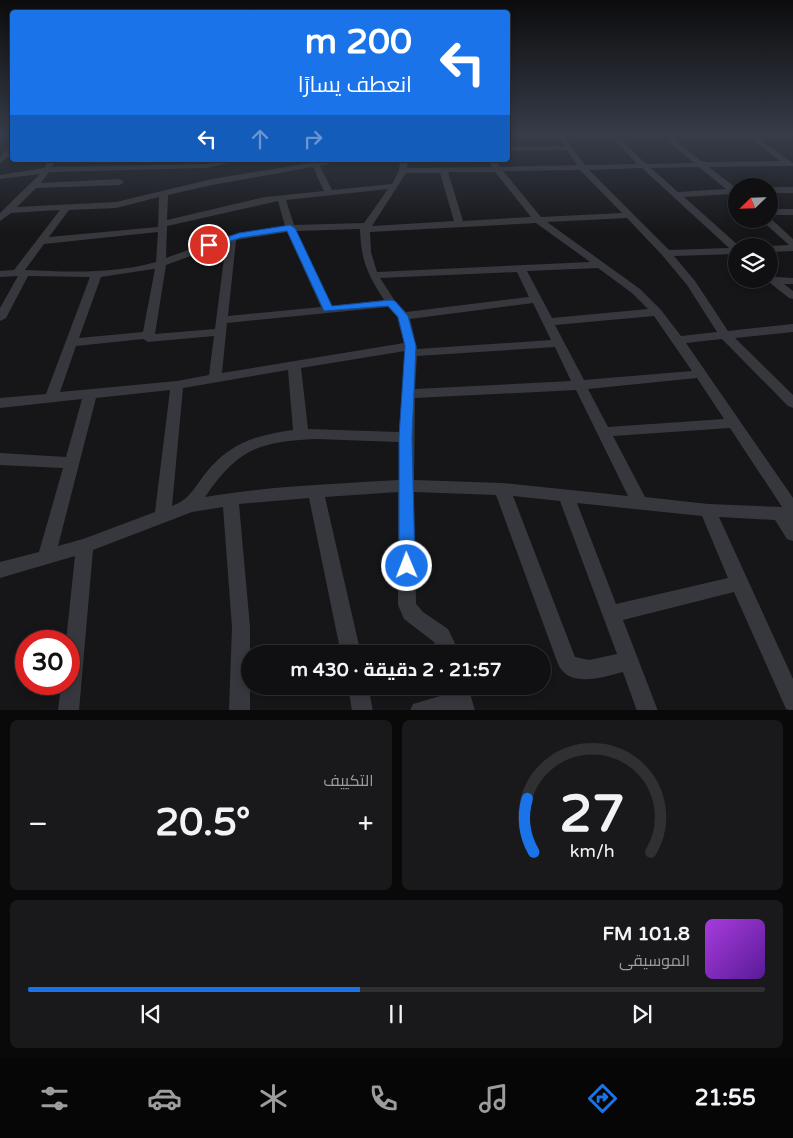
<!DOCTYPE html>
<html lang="ar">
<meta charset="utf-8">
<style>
:root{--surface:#101012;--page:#19191b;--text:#f1f3f6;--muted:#9c9d9f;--line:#303032;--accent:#1a73e8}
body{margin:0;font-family:"Varela Round",Cairo,sans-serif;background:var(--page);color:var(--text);direction:rtl;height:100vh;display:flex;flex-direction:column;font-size:19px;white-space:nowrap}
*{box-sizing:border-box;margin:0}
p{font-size:16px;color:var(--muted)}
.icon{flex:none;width:28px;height:28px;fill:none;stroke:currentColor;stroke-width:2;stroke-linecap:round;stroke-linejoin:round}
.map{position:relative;height:710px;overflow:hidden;direction:ltr}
.side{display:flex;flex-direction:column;gap:10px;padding:10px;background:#09090a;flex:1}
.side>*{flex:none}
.top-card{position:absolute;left:10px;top:10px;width:500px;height:152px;border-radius:5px;box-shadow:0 2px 8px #0003,0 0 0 1px var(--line);direction:rtl;background:#1a73e8;color:#fff;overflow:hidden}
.needle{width:32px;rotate:247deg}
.fabs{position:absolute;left:728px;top:178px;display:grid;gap:10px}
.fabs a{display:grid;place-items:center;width:50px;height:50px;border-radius:50%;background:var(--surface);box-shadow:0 2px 8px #0003,0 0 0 1px var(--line);font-size:25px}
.speed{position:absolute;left:15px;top:630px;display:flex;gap:10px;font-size:25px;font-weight:700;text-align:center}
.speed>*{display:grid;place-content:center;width:65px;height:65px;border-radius:50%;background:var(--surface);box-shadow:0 2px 8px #0003,0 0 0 1px var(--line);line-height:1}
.speed .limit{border:8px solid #d22;background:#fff;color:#111}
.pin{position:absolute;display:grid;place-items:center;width:42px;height:42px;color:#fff;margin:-21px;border:2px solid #fff;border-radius:50%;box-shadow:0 1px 5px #0007}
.me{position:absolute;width:55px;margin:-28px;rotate:359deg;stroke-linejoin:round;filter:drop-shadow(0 0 4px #0008)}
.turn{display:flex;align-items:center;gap:18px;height:105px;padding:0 15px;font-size:22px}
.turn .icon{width:65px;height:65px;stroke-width:2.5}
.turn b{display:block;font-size:35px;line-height:42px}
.lanes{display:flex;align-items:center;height:48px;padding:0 15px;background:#0003;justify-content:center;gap:25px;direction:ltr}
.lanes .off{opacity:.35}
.big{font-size:38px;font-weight:700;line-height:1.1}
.side .card{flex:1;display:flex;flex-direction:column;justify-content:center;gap:8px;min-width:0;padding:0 18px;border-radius:8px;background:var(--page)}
.side .dial{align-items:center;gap:0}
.dial svg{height:130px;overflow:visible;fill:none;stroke:var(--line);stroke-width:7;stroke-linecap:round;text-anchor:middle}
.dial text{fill:var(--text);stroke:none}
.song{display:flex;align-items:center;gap:15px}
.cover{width:60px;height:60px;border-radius:8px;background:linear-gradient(135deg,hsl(280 70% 55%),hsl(270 70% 35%))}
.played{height:5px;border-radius:2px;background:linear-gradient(90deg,var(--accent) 45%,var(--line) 45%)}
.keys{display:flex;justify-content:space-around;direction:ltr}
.heat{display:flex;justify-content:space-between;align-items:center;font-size:28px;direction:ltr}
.side .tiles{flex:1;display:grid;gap:10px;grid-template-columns:1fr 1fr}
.card:last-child{grid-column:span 2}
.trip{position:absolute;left:241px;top:645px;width:310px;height:50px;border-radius:25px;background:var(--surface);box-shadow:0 2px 8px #0003,0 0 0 1px var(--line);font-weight:700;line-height:50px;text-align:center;direction:rtl}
.tabs{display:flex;height:80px;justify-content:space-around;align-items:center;background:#060607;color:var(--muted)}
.tabs .icon{width:35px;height:35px}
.tabs .selected{color:var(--accent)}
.tabs b{font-size:22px;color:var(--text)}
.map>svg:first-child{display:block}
</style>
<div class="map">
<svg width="793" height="711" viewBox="0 0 793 711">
<rect width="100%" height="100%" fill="#161618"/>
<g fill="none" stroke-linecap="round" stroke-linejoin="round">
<path fill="#37383d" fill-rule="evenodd" d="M 556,134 L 562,134 L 585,165 L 637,164 L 609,134 L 616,134 L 646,164 L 694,163 L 660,134 L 667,134 L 703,162 L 780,161 L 744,134 L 752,134 L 793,163 L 793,166 L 790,166 L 709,167 L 736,188 L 736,196 L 732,194 L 684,197 L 739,246 L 736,246 L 736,254 L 674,256 L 695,281 L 728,331 L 793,324 L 793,332 L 735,338 L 793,395 L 793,408 L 788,406 L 722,339 L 686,343 L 793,498 L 793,541 L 787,539 L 775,520 L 719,517 L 793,679 L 793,711 L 786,709 L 734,592 L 623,620 L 658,711 L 637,711 L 623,672 C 603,677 569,689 558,664 L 496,495 L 414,492 L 416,604 L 423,612 L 448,629 L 460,654 L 440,654 L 434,642 L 404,619 L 398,605 L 398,492 L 325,497 L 361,654 L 341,654 L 309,498 L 239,504 L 250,627 L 250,711 L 229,711 L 232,627 L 223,507 L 192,512 L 93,550 L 79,711 L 58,711 L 61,684 L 69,684 L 69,641 L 66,641 L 75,556 L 0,578 L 0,562 L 39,552 L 63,468 L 0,465 L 0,453 L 66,457 L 82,399 L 0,408 L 0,398 L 46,394 L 90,277 L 28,276 L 6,318 L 0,321 L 0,308 L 18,276 L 0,277 L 0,271 L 14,270 L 60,210 L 11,213 L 0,221 L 0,213 L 40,174 L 0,179 L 0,175 L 44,168 L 48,160 L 56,160 L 52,167 L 206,164 L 225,160 L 243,160 L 206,168 L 49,172 L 41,183 L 120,179 L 124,182 L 120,185 L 36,188 L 17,207 L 116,202 L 212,179 L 310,163 L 309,160 L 318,162 L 345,160 L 320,166 L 332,190 L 392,184 L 399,171 L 400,160 L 408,160 L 407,168 L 492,167 L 489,160 L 497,160 L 500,167 L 577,165 L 567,150 L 508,151 L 508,147 L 564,146 ZM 313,167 L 324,191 L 265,197 L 167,220 L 168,195 L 212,185 ZM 699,167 L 726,189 L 678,192 L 651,168 ZM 642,168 L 729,248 L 669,250 L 589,170 ZM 580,170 L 622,213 L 541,217 L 503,171 ZM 448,172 L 495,172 L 531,217 L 463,221 ZM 406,173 L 440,173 L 454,221 L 372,226 ZM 388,189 L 364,223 L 294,225 L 286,200 ZM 159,197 L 158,227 L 49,237 L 69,210 L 116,208 ZM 278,201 L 285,226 L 227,236 L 166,258 L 167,226 ZM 627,218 L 662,255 L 687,285 L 717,332 L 681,336 L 661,310 L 640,289 L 547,222 ZM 536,223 L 590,262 L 377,272 L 371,252 L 370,232 ZM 360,229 C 361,261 367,273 384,300 L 332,306 L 296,231 ZM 158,232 L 156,262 C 114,274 68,272 25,270 L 44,244 ZM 287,232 L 321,307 L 228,316 L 236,240 ZM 226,243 L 215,329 L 155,334 L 166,265 ZM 598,268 L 632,293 L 648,309 L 552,318 L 527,271 ZM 153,269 L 155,269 L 143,332 L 79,338 L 101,277 ZM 517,272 L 529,297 L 406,312 L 395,301 L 380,278 ZM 533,303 L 551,340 L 417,349 L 410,319 ZM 388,307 L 397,317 L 404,343 L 222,373 L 227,323 ZM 654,316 L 692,371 L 584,380 L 555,325 ZM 214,336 L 209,375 L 177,381 L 60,392 L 76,346 L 143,339 L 148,342 ZM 555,347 L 571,381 L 415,389 L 417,356 ZM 405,351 L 399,432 L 308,429 L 301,368 ZM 288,370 L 293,430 C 256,435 229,443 205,474 C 194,488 189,500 172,506 L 183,388 ZM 697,378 L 724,419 L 608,427 L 588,389 ZM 170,390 L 155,512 L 83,539 L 58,546 L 96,398 ZM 576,390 L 628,496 L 502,483 L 414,480 L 415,398 ZM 730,428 L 782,507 L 708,504 L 645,497 L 613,436 ZM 316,439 L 399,442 L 399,480 C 334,484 269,486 205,497 C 239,448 258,442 316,439 ZM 513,496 L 560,501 L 617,654 L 589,660 L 575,657 ZM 577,503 L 702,516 L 728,578 L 616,604 Z
M 8,149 L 12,149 L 12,154 L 0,163 L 0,157 Z
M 769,187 L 793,187 L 793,193 L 769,193 Z
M 769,209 L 793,209 L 793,215 L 769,215 Z
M 769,217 L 793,239 L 793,251 L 769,252 L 768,246 L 789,245 L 760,219 Z
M 769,274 L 776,277 L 793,278 L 793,284 L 784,284 L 793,291 L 793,299 L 789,298 L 765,279 L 769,279 Z
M 348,686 L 368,686 L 373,711 L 352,711 Z
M 448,686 L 468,686 L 475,711 L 410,711 L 413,704 L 450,693 Z"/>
</g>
<linearGradient id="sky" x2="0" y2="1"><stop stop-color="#0c0c0d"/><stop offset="0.58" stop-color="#363c48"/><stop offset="1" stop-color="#363c48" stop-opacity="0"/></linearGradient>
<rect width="793" height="233" fill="url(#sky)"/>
<path fill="#1a73e8" stroke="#114b97" d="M 290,225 L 295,228 L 332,306 L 391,300 L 395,301 L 408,316 L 416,346 L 412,437 L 415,566 L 412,570 L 407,573 L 401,570 L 399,566 L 399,437 L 405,346 L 398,317 L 388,306 L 324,311 L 287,231 L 240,238 L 209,248 L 204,245 L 239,233 Z"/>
</svg>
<div class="fabs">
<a><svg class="needle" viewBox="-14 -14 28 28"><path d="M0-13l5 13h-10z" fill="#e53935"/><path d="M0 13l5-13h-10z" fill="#9c9d9f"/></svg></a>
<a><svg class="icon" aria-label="layers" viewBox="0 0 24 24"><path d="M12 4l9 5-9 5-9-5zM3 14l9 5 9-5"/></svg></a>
</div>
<div class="speed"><div class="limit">30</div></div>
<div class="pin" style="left:209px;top:245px;background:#d93025"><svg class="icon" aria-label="arrive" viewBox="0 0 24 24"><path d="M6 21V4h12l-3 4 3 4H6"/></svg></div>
<svg class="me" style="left:407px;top:566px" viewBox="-20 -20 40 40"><circle r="17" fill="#1a73e8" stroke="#fff" stroke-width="3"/><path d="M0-11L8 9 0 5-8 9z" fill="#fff"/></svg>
<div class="trip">21:57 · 2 دقيقة · 430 m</div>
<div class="top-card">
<div class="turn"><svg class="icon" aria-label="left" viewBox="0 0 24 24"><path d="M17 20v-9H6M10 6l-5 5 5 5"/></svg><div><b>200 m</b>انعطف يسارًا</div></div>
<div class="lanes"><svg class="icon" aria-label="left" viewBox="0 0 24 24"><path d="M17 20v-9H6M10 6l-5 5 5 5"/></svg><svg class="icon off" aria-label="ahead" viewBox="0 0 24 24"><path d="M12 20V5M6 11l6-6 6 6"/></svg><svg class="icon off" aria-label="right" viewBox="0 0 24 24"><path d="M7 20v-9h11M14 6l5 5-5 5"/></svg></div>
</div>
</div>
<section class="side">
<div class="tiles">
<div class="card dial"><svg viewBox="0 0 100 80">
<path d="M14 69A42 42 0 1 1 86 69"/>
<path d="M14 69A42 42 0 0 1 10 36" stroke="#1a73e8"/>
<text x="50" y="56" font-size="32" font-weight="700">27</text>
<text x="50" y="72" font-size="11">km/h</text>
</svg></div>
<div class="card"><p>التكييف</p>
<div class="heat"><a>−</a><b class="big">20.5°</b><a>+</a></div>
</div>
<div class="card">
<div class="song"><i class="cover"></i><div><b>101.8 FM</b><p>الموسيقى</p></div></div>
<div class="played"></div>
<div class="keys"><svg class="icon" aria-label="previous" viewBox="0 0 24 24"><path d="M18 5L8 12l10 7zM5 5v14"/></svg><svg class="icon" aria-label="pause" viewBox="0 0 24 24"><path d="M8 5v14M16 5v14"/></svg><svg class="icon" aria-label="next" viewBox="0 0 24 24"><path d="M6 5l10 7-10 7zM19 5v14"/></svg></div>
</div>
</div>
</section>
<nav class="tabs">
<b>21:55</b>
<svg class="icon selected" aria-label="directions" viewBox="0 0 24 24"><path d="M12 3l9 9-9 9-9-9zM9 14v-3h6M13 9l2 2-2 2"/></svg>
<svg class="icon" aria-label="music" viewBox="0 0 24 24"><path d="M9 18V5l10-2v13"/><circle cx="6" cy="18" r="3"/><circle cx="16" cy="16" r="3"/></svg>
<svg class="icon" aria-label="phone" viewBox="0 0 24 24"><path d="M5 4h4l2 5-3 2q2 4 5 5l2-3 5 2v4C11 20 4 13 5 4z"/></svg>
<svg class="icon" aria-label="climate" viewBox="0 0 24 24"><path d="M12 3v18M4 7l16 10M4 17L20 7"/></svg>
<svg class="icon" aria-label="car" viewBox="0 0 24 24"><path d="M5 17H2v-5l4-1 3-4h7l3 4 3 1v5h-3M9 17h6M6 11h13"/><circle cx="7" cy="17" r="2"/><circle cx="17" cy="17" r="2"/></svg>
<svg class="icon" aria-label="filters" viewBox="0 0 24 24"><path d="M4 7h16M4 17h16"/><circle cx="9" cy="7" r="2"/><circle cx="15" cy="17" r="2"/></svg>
</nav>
